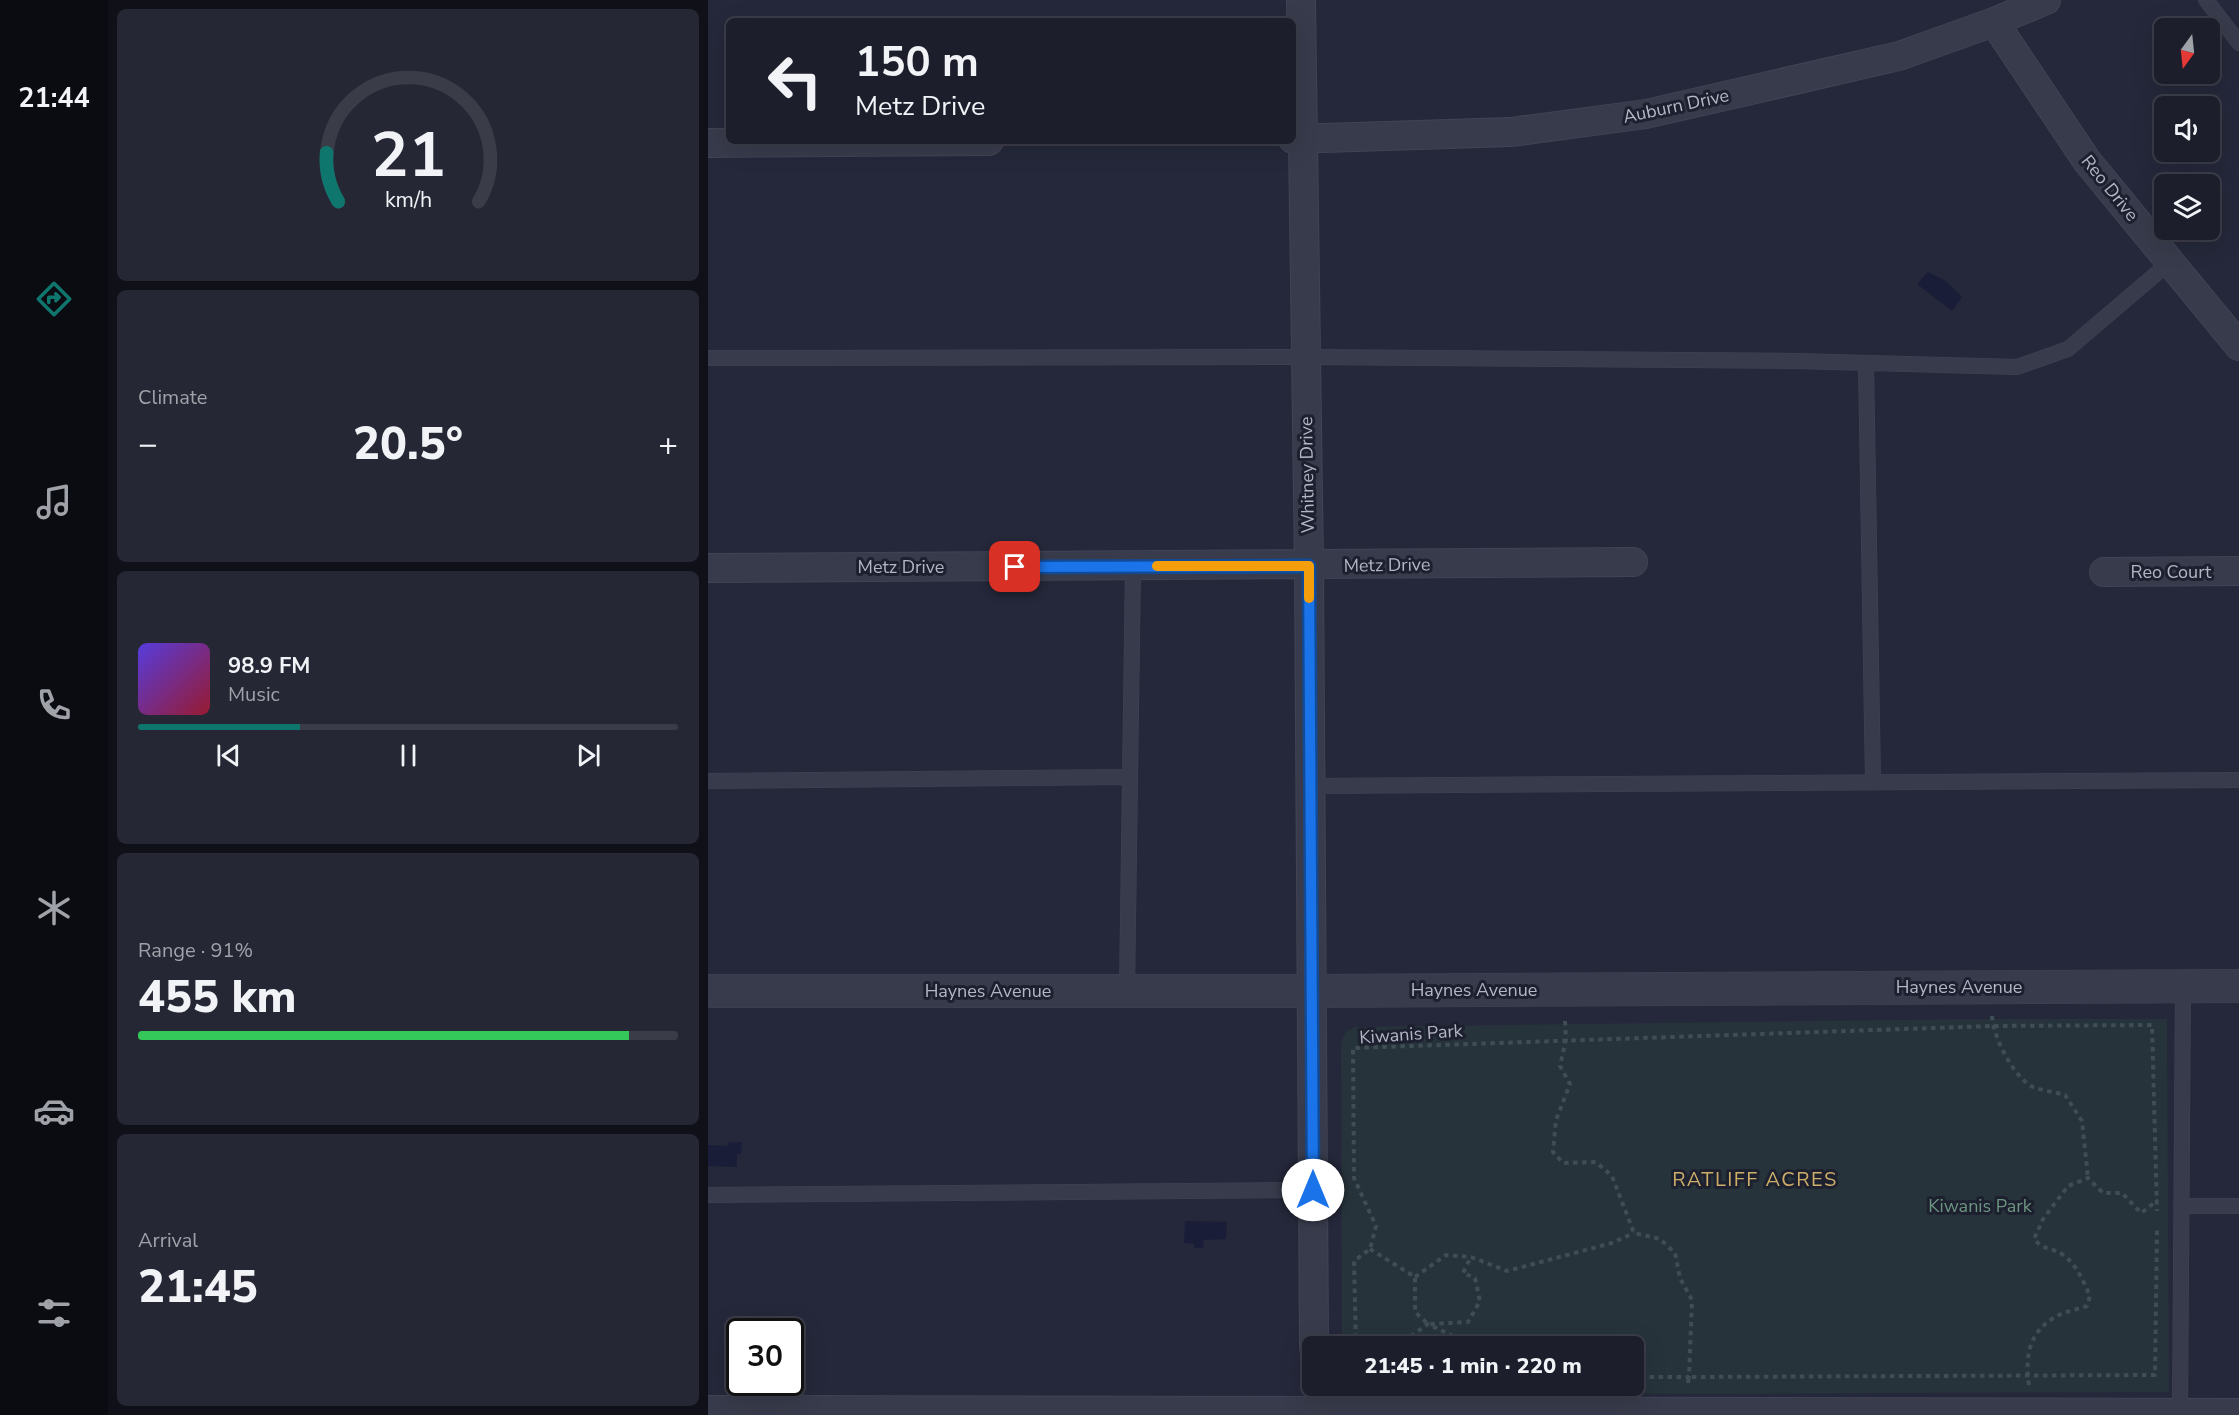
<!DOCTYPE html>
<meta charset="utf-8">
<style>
:root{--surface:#1c1e2c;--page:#252734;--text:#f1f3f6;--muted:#a0a2a9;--line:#3a3c48;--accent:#0f766e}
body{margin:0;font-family:"Nunito Sans",sans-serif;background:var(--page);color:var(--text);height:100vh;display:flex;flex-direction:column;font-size:22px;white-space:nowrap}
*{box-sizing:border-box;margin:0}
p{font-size:20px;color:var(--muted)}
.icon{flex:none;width:33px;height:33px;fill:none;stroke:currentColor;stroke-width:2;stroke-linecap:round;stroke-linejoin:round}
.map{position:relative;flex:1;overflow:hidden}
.panel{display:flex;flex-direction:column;gap:9px;padding:9px;background:#0f1018;width:600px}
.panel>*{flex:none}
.banner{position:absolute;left:18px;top:18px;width:570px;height:126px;border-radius:9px;box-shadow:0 6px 24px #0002,0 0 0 2px var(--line);background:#1c1e2c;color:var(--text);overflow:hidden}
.needle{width:39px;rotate:195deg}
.buttons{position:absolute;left:1446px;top:18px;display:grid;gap:12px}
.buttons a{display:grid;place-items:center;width:66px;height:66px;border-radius:9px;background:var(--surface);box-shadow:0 6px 24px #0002,0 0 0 2px var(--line);font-size:30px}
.speed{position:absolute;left:18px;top:1318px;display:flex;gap:12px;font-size:30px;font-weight:700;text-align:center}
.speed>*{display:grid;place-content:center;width:78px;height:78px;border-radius:50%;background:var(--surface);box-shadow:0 6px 24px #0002,0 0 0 2px var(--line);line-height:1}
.speed .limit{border:3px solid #111;border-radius:9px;background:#fff;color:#111}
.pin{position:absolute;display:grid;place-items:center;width:51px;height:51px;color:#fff;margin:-26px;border-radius:12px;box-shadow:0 3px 9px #0006}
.me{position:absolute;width:66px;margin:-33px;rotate:0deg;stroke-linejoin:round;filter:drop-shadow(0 0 4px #0008)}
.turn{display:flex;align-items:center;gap:21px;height:126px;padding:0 30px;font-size:27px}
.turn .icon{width:78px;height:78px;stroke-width:2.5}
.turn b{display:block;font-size:42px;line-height:51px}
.big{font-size:45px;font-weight:800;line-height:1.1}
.panel .widget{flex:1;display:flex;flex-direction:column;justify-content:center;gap:9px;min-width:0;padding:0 21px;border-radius:9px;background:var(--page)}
.panel .dial{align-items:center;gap:0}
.dial svg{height:156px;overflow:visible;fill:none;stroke:var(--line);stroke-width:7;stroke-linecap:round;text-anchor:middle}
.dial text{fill:var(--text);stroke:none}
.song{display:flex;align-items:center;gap:18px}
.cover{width:72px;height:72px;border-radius:9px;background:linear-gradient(135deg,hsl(250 70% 55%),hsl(350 70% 35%))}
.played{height:6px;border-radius:3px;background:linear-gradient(90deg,var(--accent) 30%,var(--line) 30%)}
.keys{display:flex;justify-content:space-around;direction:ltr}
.heat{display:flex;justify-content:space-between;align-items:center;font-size:33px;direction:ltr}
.charge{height:9px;border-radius:4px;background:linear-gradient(90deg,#34c759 91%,var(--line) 0)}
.trip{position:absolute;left:594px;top:1336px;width:342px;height:60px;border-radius:9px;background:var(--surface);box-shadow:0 6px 24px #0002,0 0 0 2px var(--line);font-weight:800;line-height:60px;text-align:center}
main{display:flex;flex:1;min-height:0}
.tabs{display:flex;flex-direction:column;width:108px;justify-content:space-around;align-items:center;background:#0b0c12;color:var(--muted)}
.tabs .icon{width:42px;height:42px}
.tabs .selected{color:var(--accent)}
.tabs b{font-size:27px;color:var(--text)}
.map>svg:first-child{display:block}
</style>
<main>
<nav class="tabs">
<b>21:44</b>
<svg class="icon selected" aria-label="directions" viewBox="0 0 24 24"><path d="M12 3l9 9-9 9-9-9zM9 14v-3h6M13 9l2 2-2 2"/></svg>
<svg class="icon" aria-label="music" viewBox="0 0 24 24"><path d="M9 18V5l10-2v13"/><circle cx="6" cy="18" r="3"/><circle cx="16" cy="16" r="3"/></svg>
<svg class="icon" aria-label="phone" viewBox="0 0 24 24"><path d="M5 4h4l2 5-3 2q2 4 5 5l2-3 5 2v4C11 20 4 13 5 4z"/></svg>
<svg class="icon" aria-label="climate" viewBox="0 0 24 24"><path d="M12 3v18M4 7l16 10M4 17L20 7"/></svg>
<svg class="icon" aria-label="car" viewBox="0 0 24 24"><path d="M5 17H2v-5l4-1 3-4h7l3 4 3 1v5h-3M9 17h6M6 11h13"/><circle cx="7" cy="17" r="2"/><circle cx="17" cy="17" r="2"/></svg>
<svg class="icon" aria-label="filters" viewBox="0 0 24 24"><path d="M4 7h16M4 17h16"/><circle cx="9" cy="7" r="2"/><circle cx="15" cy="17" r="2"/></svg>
</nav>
<section class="panel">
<div class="widget dial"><svg viewBox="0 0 100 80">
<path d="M14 69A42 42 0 1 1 86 69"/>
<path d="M14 69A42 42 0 0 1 8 44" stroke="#0f766e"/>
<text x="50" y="56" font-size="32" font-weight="700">21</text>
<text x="50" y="72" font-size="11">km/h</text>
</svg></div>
<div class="widget"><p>Climate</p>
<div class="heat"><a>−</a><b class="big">20.5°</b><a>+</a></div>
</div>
<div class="widget">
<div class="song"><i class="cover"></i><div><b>98.9 FM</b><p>Music</p></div></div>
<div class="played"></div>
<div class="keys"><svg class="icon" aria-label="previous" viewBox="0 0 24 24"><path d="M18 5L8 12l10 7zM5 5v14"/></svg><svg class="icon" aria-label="pause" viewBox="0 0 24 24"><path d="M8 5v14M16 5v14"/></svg><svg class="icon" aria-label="next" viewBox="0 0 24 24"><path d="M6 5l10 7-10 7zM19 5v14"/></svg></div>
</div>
<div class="widget"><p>Range · 91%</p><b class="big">455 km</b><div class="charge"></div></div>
<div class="widget"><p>Arrival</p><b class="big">21:45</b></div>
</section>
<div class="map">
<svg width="1531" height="1415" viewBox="0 0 1531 1415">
<rect width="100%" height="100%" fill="#25283a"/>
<path fill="#27333b" d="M 1274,1019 L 1459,1019 L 1461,1392 L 974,1394 L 760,1391 L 649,1386 L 926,1386 L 926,1347 L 634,1347 L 633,1042 L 638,1032 L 647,1027 Z"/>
<path fill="#191d37" d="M 1220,272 L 1238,281 L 1254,297 L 1244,311 L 1209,284 Z
M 21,1142 L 34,1142 L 33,1154 L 29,1154 L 29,1167 L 0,1166 L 0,1145 L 20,1146 Z
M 477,1221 L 519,1222 L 518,1239 L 496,1240 L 495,1248 L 486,1248 L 486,1244 L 476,1243 Z"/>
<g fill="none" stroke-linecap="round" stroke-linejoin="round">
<defs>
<path id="service" d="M 1498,0 L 1531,43
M 0,358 L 598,357 L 1088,361 L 1309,367 L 1360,349 L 1462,262
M 1158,363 L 1165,782
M 0,781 L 422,777
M 602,786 L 1531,780
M 419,991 L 425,566
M 0,1195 L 605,1190
M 1473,1206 L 1531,1206
M 1472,1413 L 1475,986"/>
<path id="minor" d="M 593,0 L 601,566 L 606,1347
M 1286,22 L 1379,161 L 1531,346
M 585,139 L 803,132 L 938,114 L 1191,56 L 1286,22 L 1338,0
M 0,143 L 281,141
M 0,568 L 925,562
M 1396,572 L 1531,571
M 0,1410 L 1531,1413"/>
<path id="tertiary" d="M 0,991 L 604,991 L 1531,986"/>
</defs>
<use href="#service" stroke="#414454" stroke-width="16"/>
<use href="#minor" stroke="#414454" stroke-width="30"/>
<use href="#tertiary" stroke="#414454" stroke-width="34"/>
<path stroke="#3f4d54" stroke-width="4" stroke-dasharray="4.5 4.5" stroke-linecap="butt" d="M 1284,1016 C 1285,1037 1306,1078 1325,1087 C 1335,1091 1347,1092 1357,1095 L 1374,1121 L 1380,1178
M 857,1021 L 858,1039 L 852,1066 L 862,1084 L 848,1120 L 845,1152 L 855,1163 L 888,1162 L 904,1176 L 926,1233 L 952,1239 L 967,1253 L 972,1278 L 984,1300 L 981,1377 L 926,1377
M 662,1249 L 707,1277 L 707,1312 L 720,1324 L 760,1322 L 772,1301 L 767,1278 L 755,1273 L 763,1257
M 707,1277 L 738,1255 L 763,1257 L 799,1271 L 904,1243 L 926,1233
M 648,1347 L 646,1261 L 662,1249 L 668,1226 L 646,1178 L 645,1048 L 1284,1026 L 1444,1025 L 1449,1211
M 688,1347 L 720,1324 L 747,1337 L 760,1347
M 980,1383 L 981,1377 L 1447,1375 L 1449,1228
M 1321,1385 C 1317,1360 1320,1334 1344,1319 C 1353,1312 1368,1310 1379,1306 L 1382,1296 C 1375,1281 1369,1265 1355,1255 C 1344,1247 1336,1251 1326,1239 L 1335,1219 L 1360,1186 L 1380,1178 L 1395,1193 L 1414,1193 L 1433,1213 L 1450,1200"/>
<use href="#service" stroke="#383b4b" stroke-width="15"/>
<use href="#minor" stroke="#383b4b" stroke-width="28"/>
<use href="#tertiary" stroke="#383b4b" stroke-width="33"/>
</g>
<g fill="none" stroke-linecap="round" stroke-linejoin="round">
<defs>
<path id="route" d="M 307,567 L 601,566 L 605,1190"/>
</defs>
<use href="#route" stroke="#114b97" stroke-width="15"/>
<use href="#route" stroke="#1a73e8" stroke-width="10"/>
<path stroke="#f59e0b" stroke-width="10" d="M 449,566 L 601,566 L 601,598"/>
</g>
<g text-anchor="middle" stroke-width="6" stroke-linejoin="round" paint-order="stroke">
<g font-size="18" fill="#b4b6c6" stroke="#1d202f">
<text transform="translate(968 106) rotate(-12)" y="6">Auburn Drive</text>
<text transform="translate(1402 188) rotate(51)" y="6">Reo Drive</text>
<text transform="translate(599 475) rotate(-91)" y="6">Whitney Drive</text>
<text transform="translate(679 565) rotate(-1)" y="6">Metz Drive</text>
<text x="193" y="573">Metz Drive</text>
<text x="1463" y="578">Reo Court</text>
<text x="1251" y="993">Haynes Avenue</text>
<text x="766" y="996">Haynes Avenue</text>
<text x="280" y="997">Haynes Avenue</text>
<text transform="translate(703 1034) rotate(-4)" y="6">Kiwanis Park</text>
</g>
<g font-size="18" fill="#6c9581" stroke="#1d202f">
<text x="1272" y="1212">Kiwanis Park</text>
</g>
<g font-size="20" letter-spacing="1.5" fill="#ccae69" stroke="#1d202f">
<text x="1047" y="1186">RATLIFF ACRES</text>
</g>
</g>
</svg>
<div class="buttons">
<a><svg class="needle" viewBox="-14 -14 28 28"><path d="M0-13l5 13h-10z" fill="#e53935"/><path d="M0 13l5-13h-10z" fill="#a0a2a9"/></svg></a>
<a><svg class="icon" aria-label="sound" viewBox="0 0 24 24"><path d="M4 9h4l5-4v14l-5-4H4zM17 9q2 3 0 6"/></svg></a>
<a><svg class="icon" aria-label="layers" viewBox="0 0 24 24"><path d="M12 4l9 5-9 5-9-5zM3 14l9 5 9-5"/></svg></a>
</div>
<div class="speed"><div class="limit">30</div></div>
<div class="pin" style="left:307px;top:567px;background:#d93025"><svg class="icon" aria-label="arrive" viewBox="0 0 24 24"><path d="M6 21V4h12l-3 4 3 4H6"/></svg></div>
<svg class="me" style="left:605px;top:1190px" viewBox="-20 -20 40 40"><circle r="19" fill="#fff"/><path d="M0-13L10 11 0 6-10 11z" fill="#1a73e8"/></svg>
<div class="trip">21:45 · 1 min · 220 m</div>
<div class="banner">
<div class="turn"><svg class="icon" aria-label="left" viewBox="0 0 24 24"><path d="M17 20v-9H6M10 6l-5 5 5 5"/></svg><div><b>150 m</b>Metz Drive</div></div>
</div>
</div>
</main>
